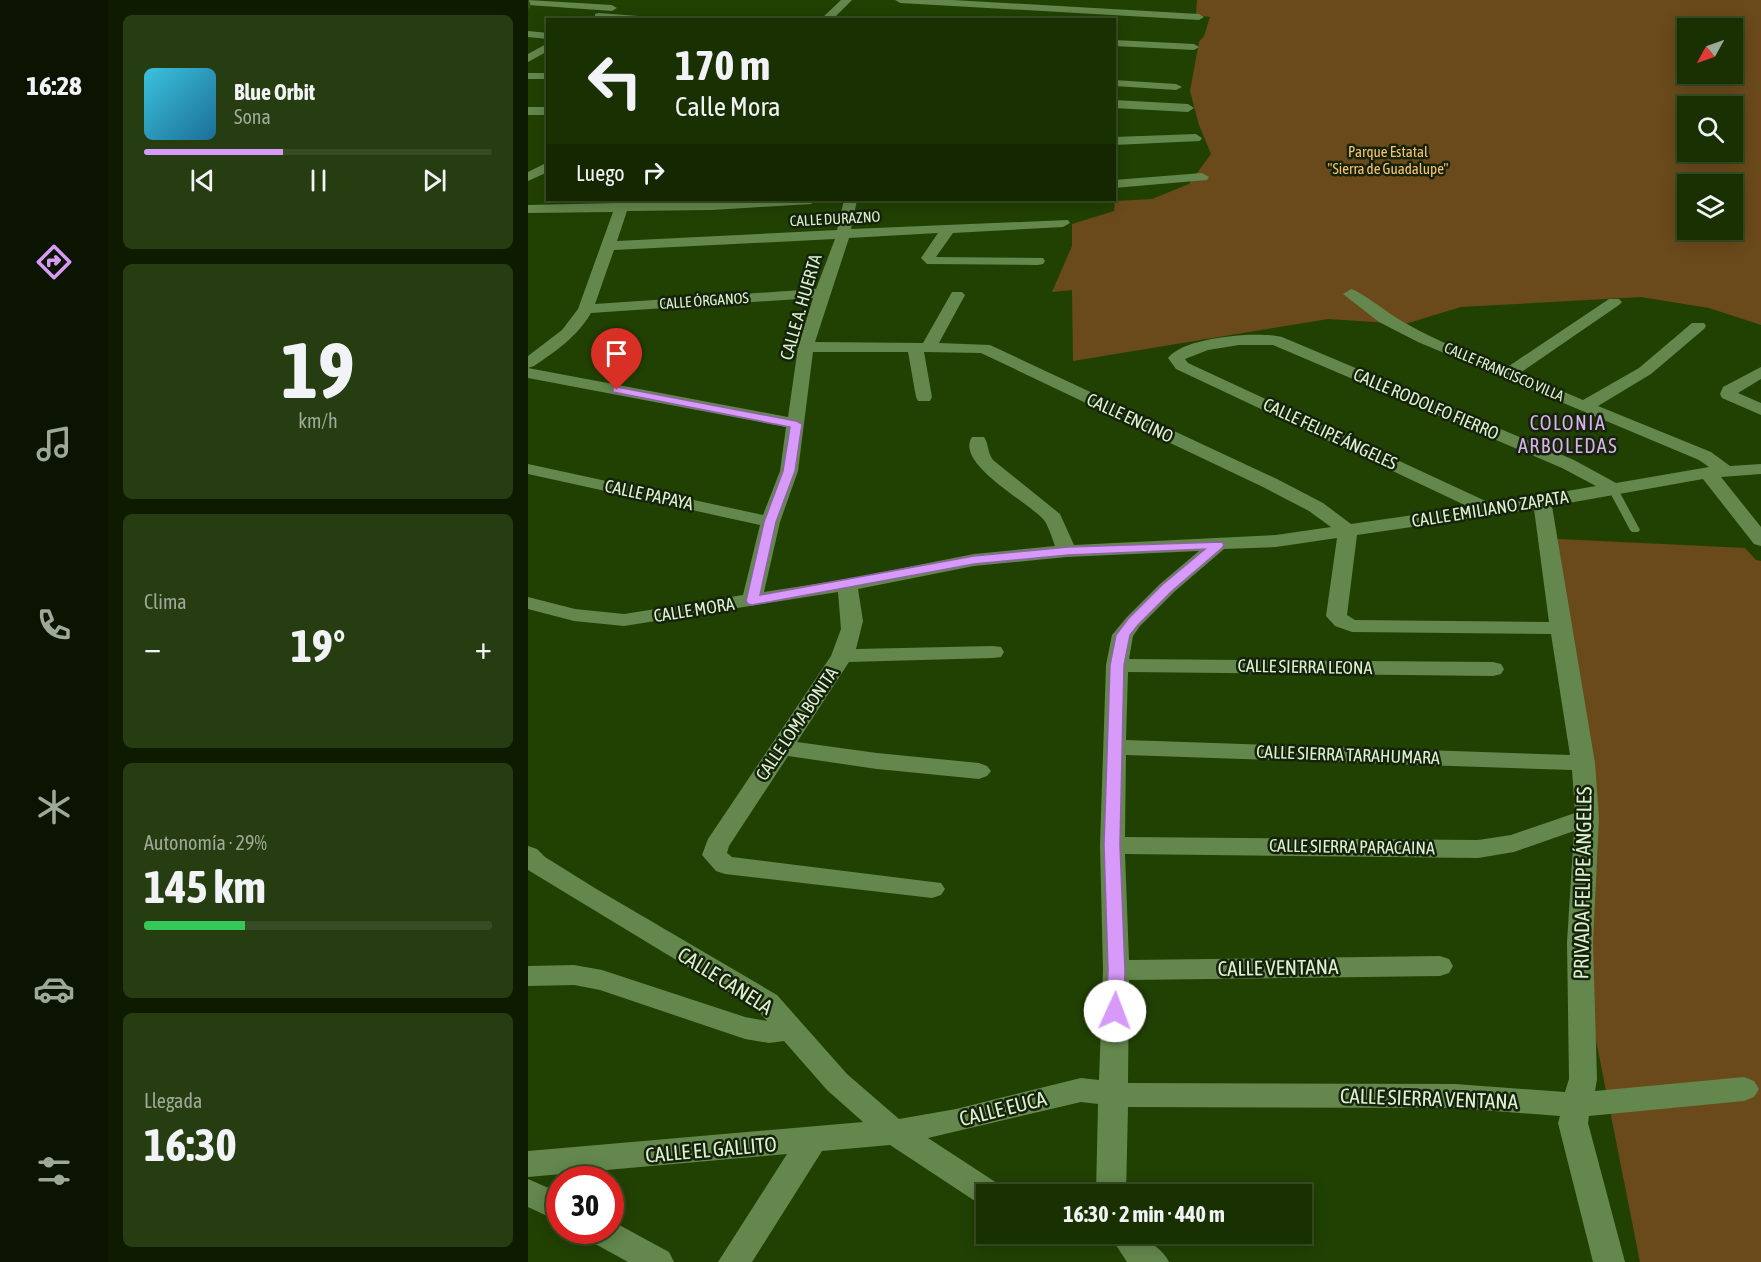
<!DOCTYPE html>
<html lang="es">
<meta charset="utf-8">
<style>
:root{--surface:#193102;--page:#263d11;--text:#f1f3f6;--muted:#9fa999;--line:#374c24;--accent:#d89af8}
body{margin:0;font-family:"Asap Condensed",sans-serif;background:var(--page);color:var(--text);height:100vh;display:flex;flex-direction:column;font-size:22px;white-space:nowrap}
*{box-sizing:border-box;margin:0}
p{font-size:20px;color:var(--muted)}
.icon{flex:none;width:33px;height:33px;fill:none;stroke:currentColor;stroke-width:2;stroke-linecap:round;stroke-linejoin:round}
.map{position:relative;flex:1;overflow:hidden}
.sheet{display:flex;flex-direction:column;gap:15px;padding:15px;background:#0e1b01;width:420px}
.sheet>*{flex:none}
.top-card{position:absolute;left:18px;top:18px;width:570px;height:183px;border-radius:0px;box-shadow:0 3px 15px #0003,0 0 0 2px var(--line);background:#193102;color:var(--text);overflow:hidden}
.needle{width:39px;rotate:230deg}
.fabs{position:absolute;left:1149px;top:18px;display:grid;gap:12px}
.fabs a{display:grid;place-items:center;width:66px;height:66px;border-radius:0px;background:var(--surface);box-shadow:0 3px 15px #0003,0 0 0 2px var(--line);font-size:30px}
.speed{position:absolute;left:18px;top:1166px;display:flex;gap:12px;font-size:30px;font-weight:700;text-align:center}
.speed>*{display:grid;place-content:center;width:78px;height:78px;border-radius:50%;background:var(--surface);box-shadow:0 3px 15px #0003,0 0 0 2px var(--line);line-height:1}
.speed .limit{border:9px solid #d22;background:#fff;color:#111}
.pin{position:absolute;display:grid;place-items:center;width:51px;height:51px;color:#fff;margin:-62px -26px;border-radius:50% 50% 50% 0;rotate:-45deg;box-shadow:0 0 6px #0007}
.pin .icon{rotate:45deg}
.me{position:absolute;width:66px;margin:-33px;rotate:2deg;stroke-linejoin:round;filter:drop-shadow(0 0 4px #0008)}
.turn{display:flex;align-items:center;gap:21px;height:126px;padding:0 30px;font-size:27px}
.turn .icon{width:78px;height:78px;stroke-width:2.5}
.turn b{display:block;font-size:42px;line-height:51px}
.then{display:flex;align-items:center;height:57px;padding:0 30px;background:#0003;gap:12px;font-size:22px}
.big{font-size:45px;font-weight:700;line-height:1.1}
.sheet .card{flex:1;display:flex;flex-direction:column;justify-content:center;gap:9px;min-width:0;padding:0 21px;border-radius:9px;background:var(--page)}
.sheet .dial{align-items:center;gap:0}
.dial b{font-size:78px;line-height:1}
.song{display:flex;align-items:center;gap:18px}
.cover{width:72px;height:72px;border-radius:9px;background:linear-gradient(135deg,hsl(190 70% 55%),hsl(200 70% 35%))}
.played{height:6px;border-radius:3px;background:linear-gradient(90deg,var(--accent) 40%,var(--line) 40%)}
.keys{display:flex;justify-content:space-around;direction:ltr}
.heat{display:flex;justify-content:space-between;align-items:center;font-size:33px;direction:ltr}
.charge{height:9px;border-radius:4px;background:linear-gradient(90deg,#34c759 29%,var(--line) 0)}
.trip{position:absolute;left:448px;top:1184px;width:336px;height:60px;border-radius:0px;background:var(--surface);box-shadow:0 3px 15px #0003,0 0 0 2px var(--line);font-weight:700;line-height:60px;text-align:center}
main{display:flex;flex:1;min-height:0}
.dock{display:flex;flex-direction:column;width:108px;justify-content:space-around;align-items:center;background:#0a1401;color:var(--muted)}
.dock .icon{width:42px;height:42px}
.dock .selected{color:var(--accent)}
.dock b{font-size:27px;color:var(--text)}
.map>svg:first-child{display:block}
</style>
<main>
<nav class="dock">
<b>16:28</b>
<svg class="icon selected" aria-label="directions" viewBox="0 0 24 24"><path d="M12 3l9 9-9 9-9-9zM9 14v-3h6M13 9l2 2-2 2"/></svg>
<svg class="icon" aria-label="music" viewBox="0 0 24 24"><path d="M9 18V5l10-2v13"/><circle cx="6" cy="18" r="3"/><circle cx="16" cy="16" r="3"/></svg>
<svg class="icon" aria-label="phone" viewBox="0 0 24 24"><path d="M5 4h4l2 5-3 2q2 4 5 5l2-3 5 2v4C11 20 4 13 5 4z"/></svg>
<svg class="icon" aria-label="climate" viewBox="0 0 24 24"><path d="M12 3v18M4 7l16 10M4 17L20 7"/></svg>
<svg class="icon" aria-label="car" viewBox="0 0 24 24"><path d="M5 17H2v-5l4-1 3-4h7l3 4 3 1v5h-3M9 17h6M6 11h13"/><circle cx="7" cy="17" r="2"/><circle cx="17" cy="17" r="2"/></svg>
<svg class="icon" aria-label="filters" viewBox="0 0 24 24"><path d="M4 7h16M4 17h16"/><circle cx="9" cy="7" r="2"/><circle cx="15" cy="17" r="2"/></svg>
</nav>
<section class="sheet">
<div class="card">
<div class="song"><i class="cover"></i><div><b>Blue Orbit</b><p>Sona</p></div></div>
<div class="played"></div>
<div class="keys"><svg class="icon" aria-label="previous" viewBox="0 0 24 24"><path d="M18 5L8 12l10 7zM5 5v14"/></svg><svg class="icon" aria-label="pause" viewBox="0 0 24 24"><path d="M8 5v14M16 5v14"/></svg><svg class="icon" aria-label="next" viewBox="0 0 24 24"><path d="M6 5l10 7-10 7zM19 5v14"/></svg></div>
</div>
<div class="card dial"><b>19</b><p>km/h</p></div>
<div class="card"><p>Clima</p>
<div class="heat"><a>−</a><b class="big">19°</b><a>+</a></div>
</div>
<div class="card"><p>Autonomía · 29%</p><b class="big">145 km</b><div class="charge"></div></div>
<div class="card"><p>Llegada</p><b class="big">16:30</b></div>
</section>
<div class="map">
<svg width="1233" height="1262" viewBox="0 0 1233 1262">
<rect width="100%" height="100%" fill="#214103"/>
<path fill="#6a4a1b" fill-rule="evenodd" d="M 669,0 L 1233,0 L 1233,325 L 1181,308 L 1113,297 L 933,307 L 877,324 L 800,319 L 788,321 L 545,361 L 544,290 L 524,292 L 544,246 L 544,224 L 586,211 L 587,201 L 624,199 L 661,184 L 683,154 L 671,125 L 662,91 L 671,42 L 676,36 L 682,17 L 668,15 ZM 1160,28 L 1204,28 L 1204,74 L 1160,74 ZM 1160,106 L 1204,106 L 1204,152 L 1160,152 ZM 1160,184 L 1204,184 L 1204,230 L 1160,230 Z
M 1010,538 L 1217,548 L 1228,560 L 1233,561 L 1233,1262 L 1112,1262 L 1058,990 L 1049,769 Z"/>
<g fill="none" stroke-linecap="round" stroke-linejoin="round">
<path fill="#63874c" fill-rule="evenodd" d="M 1085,486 L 1090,489 L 1112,530 L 1110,532 L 1104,532 L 1102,530 L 1080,489 Z"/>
<path fill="#63874c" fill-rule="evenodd" d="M 0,0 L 84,5 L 89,8 L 84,11 L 0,5 Z
M 313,0 L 324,0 L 304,20 L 292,20 Z
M 367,0 L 425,0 L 671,14 L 676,17 L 671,20 L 372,3 Z
M 71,13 L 123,17 L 128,20 L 67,18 L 67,14 Z
M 0,31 L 20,33 L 20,39 L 0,37 Z
M 586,40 L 666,44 L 671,47 L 666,50 L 586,46 Z
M 20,43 L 20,51 L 0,62 L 0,54 Z
M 0,73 L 20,73 L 20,79 L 0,79 Z
M 586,80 L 648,84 L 654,87 L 648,90 L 586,86 Z
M 586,100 L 660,104 L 666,108 L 660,112 L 586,108 Z
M 0,107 L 20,107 L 20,115 L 0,115 Z
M 668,134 L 674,138 L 672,141 L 586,145 L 586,137 Z
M 20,162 L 20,172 L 0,181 L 0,172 Z
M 674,173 L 681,177 L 679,180 L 586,188 L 586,180 Z
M 224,200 L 290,200 L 283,204 L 184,210 L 99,211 L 89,241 L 309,230 L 316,200 L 329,200 L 323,229 L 540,220 L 542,223 L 535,227 L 425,233 L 408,257 L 515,258 L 517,261 L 515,264 L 510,265 L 399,264 L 393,258 L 410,233 L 321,238 L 287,342 L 395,343 L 424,292 L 434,292 L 437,295 L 411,343 L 462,345 L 749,479 L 795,503 L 823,524 L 941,507 L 648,369 L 640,358 C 656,337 729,331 754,337 L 1046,460 L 1088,483 L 1181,467 L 1171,460 L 890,342 L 851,322 L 815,294 L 823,289 C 834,292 865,317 879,324 C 910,342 945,354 978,368 L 1081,299 L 1091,299 L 1094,302 L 1091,305 L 992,373 L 1055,400 L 1111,368 L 1164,323 L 1176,323 L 1178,326 L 1176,329 L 1123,374 L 1070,406 L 1183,452 L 1202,466 L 1233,464 L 1233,474 L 1193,477 L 1233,527 L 1233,546 L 1226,544 L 1175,479 L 1024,506 L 1067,763 L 1071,818 L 1065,942 L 1069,1079 L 1067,1091 L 1216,1077 L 1226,1081 L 1231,1089 L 1226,1097 L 1216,1101 L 1061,1116 L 1060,1123 L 1097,1262 L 1065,1262 L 1030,1123 L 1032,1116 L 927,1108 L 600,1107 L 598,1194 L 568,1194 L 570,1104 L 553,1102 L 400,1138 L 472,1185 L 476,1194 L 459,1194 L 459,1207 L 450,1203 L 362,1145 L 294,1151 L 224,1262 L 190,1262 L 259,1154 L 0,1177 L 0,1151 L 335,1122 L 299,1090 L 256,1041 L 241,1043 L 217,1039 L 72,990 L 46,985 L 0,986 L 0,966 L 46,965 L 74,970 L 217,1017 L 239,1021 L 229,1009 L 0,870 L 0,846 L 9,849 L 17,857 L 70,890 L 249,995 L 319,1074 L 371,1119 L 428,1109 L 553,1078 L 571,1080 L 575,970 L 572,845 L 578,665 L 584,635 L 598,618 L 632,584 L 671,551 L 539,557 L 446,566 L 330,589 L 335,621 L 328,649 L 465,646 L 473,647 L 476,652 L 473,657 L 465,658 L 321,662 L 269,742 L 349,753 L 451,763 L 459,766 L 463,771 L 459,776 L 451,779 L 349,769 L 260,756 L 201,846 L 199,853 L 204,857 L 413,883 L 417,889 L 413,895 L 404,898 L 197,874 L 188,871 L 174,855 L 180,839 L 303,656 L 313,629 L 310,592 L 96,626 L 46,621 L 0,609 L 0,597 L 47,609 L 96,614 L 215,595 L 232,525 L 0,474 L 0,464 L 235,515 L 252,471 L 258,427 L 0,378 L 0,368 L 260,417 L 270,347 L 285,298 L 63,313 C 49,337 28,351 6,366 L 0,368 L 0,356 L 34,330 L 50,309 L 85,212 L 0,213 L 0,205 ZM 307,239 L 288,289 L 67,304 L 86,250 ZM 711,345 L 745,345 L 1034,468 L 1068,486 L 964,504 L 660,363 L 657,359 L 680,350 ZM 285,352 L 380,352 L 388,397 L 390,401 L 402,401 L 404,397 L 396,352 L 453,353 L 735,487 L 781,511 L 803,527 L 748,535 L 546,545 L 532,514 L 465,460 C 459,452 461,444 456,437 L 444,437 C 426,464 502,503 516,520 C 521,527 524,538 527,546 L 446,554 L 319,579 L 236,592 L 252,522 L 270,471 ZM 1006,509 L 1021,622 L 827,620 L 819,615 L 829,535 ZM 809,538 L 798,616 L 807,626 L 824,632 L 1023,634 L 1042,755 L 598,740 L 600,672 L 965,676 L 973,674 L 976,669 L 973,664 L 965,662 L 601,659 L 605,636 L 612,626 L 646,592 L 696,549 L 748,547 ZM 598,755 L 1044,770 L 1047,813 L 983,835 L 950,840 L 597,837 ZM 1046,831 L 1039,942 L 1041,1079 L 1037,1092 L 927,1084 L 600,1083 L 601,980 L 912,976 L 921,973 L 925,966 L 921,959 L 912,956 L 601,960 L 597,854 L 950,858 L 986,852 Z
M 1233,367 L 1233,379 L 1210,393 L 1233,403 L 1233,415 L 1194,398 L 1192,394 L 1195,387 Z
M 0,1179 L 32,1193 L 32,1222 L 0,1207 Z
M 82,1220 L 141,1252 L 146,1262 L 100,1262 L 60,1240 L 55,1230 L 82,1230 Z
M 580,1233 L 614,1233 C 623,1245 635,1249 641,1262 L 599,1262 Z"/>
</g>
<path fill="#325018" d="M 0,0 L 1,0 L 3,7 L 0,9 Z"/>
<path fill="#d89af8" stroke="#8c64a1" stroke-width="1.5" d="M 89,387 L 268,421 L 274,424 L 267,471 L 248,522 L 232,595 L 446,556 L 540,547 L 694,542 L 696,545 L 694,548 L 644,591 L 610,625 L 602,635 L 596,665 L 592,845 L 597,970 L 596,1011 L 593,1016 L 587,1018 L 581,1016 L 578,1011 L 580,970 L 576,845 L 582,665 L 588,635 L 600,619 L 634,585 L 677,549 L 540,555 L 446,564 L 224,605 L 220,604 L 218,601 L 236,522 L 255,471 L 262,427 L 85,392 L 85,388 Z"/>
<g text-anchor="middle" stroke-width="5" stroke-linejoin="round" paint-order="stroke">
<g font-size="15" fill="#fbc170" stroke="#15230b">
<text x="860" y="157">Parque Estatal<tspan x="860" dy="17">"Sierra de Guadalupe"</tspan></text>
</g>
<g font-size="15" fill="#ddf0d1" stroke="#15230b">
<text transform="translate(307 219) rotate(-3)" y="5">CALLE DURAZNO</text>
<text transform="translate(176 301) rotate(-4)" y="5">CALLE ÓRGANOS</text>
<text transform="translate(976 372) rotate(23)" y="5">CALLE FRANCISCO VILLA</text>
</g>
<g font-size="18" fill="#ddf0d1" stroke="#15230b">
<text transform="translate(273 307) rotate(-74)" y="6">CALLE A. HUERTA</text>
<text transform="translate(898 404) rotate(23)" y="6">CALLE RODOLFO FIERRO</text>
<text transform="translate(602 418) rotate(25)" y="6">CALLE ENCINO</text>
<text transform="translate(802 434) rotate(25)" y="6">CALLE FELIPE ÁNGELES</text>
<text transform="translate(121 495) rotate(12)" y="6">CALLE PAPAYA</text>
<text transform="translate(962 509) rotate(-9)" y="6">CALLE EMILIANO ZAPATA</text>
<text transform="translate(166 610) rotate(-9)" y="6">CALLE MORA</text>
<text transform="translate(777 667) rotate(1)" y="6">CALLE SIERRA LEONA</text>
<text transform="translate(269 724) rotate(-56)" y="6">CALLE LOMA BONITA</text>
<text transform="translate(820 755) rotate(2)" y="6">CALLE SIERRA TARAHUMARA</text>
<text transform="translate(824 847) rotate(1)" y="6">CALLE SIERRA PARACAINA</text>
</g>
<g font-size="20" letter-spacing="1.5" fill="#dbb0f1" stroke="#15230b">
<text x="1040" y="430">COLONIA<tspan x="1040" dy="23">ARBOLEDAS</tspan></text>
</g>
<g font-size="21" fill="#ddf0d1" stroke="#15230b">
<text transform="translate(1055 883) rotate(-89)" y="7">PRIVADA FELIPE ÁNGELES</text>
<text transform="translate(750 968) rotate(-1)" y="7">CALLE VENTANA</text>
<text transform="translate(197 981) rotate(32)" y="7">CALLE CANELA</text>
<text transform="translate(901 1099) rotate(2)" y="7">CALLE SIERRA VENTANA</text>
<text transform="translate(475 1109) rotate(-14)" y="7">CALLE EUCA</text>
<text transform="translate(183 1150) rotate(-5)" y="7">CALLE EL GALLITO</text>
</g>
</g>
</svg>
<div class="fabs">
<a><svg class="needle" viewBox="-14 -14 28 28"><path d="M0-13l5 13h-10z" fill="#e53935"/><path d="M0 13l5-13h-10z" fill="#9fa999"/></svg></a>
<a><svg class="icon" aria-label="search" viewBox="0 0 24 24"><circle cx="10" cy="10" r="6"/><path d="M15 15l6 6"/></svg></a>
<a><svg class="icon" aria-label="layers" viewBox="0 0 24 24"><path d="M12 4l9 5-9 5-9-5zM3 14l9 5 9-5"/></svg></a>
</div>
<div class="speed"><div class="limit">30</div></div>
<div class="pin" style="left:89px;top:390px;background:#d93025"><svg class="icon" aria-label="arrive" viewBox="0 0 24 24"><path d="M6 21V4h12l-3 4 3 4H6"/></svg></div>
<svg class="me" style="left:587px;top:1011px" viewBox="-20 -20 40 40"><circle r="19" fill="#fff"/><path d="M0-13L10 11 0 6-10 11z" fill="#d89af8"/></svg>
<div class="trip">16:30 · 2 min · 440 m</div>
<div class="top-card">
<div class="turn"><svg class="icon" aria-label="left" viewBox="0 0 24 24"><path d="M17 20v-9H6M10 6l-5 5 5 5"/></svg><div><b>170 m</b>Calle Mora</div></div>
<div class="then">Luego<svg class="icon" aria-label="right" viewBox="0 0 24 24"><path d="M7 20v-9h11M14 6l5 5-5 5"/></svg></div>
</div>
</div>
</main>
